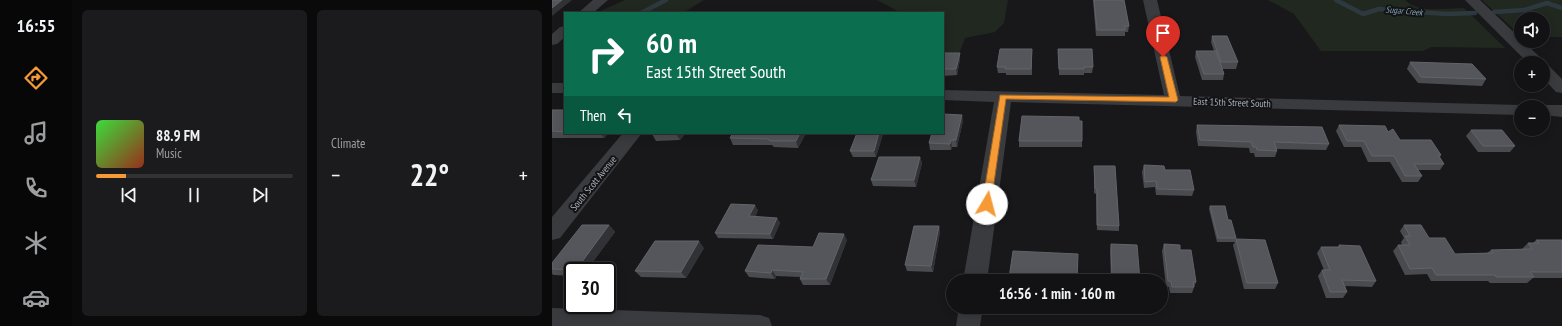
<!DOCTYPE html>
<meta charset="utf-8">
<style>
:root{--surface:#121214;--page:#1b1b1d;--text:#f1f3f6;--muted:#9c9ea0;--line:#313234;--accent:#f59a35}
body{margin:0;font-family:"PT Sans Narrow",sans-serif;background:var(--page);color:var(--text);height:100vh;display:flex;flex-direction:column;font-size:15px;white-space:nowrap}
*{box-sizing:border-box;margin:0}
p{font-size:13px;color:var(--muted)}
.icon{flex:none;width:22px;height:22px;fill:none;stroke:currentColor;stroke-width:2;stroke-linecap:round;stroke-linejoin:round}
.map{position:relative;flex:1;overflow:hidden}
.details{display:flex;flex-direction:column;gap:10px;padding:10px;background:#0a0a0b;width:480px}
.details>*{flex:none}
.top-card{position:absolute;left:12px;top:12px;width:380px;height:122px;border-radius:0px;box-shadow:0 2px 10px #0003,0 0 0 1px var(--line);background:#0b6e4f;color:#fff;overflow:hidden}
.buttons{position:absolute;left:962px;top:12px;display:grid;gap:8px}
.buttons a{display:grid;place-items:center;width:36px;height:36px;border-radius:50%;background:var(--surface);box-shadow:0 2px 10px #0003,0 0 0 1px var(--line);font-size:20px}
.speed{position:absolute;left:12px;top:262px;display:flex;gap:8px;font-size:20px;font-weight:700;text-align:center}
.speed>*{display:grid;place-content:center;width:52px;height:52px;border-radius:50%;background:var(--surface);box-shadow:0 2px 10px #0003,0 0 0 1px var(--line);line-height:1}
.speed .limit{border:2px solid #111;border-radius:6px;background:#fff;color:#111}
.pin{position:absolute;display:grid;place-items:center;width:34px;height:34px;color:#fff;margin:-41px -17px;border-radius:50% 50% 50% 0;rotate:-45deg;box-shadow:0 0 4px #0007}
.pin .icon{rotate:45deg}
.me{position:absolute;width:44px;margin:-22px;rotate:8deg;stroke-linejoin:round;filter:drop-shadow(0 0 3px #0008)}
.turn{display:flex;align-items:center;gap:14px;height:84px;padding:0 16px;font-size:18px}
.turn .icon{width:52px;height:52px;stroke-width:2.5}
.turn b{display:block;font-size:28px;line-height:34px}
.then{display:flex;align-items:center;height:38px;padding:0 16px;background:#0003;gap:8px;font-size:15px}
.big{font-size:30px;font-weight:700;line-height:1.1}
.details .card{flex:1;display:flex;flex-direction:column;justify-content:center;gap:6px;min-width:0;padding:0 14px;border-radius:6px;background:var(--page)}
.song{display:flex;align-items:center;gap:12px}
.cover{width:48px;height:48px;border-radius:6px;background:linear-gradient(135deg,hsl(120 70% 55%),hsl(10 70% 35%))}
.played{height:4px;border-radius:2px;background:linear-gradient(90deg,var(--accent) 15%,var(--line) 15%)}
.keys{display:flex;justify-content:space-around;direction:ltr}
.heat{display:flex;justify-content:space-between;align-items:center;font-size:22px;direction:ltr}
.details .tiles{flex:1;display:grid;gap:10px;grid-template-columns:repeat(2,1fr)}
.trip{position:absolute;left:394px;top:274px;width:222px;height:40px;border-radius:20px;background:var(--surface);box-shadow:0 2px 10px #0003,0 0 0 1px var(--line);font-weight:700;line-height:40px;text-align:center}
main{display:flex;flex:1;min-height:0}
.menu{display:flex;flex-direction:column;width:72px;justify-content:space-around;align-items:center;background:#070708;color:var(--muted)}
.menu .icon{width:28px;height:28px}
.menu .on{color:var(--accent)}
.menu b{font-size:18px;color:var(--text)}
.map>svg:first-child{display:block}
</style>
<main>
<nav class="menu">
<b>16:55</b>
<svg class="icon on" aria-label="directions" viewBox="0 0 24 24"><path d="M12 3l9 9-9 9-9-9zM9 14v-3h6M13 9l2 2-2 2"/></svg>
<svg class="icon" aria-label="music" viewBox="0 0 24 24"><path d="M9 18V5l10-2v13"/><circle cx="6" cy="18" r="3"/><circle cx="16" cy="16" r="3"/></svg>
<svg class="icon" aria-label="phone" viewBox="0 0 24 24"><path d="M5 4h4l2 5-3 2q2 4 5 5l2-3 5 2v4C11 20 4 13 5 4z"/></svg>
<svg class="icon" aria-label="climate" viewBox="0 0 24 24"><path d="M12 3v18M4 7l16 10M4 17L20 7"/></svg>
<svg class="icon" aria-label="car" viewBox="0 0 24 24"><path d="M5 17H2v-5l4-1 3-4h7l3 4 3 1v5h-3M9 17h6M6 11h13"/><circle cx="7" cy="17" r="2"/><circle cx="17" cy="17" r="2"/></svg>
</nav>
<section class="details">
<div class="tiles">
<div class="card">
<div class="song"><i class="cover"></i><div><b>88.9 FM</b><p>Music</p></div></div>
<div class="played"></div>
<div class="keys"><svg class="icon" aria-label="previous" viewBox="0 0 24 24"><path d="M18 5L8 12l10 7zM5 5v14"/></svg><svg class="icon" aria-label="pause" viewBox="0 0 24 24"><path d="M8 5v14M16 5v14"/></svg><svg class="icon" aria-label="next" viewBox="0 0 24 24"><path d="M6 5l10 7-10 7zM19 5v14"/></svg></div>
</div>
<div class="card"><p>Climate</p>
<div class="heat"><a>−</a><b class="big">22°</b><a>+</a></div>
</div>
</div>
</section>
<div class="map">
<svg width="1010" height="326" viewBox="0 0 1010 326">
<rect width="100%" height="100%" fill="#18181a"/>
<path fill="#202820" d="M 73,0 L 152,0 L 131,13 L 44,13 Z
M 325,0 L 456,0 L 452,23 L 443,32 L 413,38 L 407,54 L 391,54 L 391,13 L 349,13 Z
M 716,0 L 853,0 C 868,14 893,8 912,8 L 953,48 L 879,47 L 871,51 L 769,51 L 742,14 Z
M 930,0 L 1010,0 L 1010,37 L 991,37 L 991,19 L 969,19 L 969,36 Z"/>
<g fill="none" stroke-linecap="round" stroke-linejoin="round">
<path stroke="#2d393e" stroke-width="4.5" d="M 784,0 L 811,14 L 827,9 L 894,14 L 923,13
M 942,12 L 972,10 L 995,3 L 1010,8
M 89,13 L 114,0"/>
<path fill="#393b3f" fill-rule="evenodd" d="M 41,0 L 56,0 L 41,13 L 26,13 Z
M 591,0 L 605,0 L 628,96 L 969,105 L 976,107 L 969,107 L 969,115 L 459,102 L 435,281 L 411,281 L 442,102 L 391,100 L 391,90 L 612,95 Z
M 913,0 L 928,0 L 969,39 L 969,41 L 971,41 L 991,60 L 993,63 L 992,64 L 997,66 L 1010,79 L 1010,93 L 1004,92 L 991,78 L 991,63 L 976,63 Z
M 13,26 L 13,37 L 5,44 L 0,45 L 0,34 L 8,27 Z
M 0,83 L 13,83 L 13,93 L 0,93 Z
M 991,105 L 1010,105 L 1010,117 L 991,115 L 991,107 L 984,107 Z
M 71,133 L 90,133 L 8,238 L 0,240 L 0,217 Z
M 407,307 L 431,307 L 428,326 L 404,326 Z
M 0,308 L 208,315 L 217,318 L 220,326 L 0,326 Z"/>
</g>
<path fill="#494b4f" d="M 541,0 L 572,0 L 577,26 L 576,32 L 573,32 L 573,36 L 544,36 Z
M 660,36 L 686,62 L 684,69 L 670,69 L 672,74 L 671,80 L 650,80 L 643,57 L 644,51 L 662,51 L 659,42 Z
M 480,49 L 480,75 L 454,75 L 454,73 L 446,73 L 445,67 Z
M 506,49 L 541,67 L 540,73 L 532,73 L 532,75 L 507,75 Z
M 391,53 L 408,59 L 405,75 L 391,76 Z
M 858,62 L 934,79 L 930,86 L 866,83 L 855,69 Z
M 0,110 L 13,110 L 13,133 L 57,133 L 52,138 L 0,138 Z
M 411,121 L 405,147 L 400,147 L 399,150 L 378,150 L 377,143 Z
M 527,121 L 530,141 L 530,147 L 467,147 L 467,141 Z
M 645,125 L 777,144 L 774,150 L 724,149 L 725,151 L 723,157 L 703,157 L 702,153 L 698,153 L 697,148 L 646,146 L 644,132 Z
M 787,125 L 836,132 L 848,140 L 889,155 L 888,157 L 892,164 L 888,170 L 866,170 L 870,176 L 866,182 L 850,182 L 838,162 L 816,162 L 809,147 L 792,147 L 784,131 Z
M 919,130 L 963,146 L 958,152 L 926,152 L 914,136 Z
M 101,133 L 134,133 L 128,140 L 104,141 L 100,134 Z
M 181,133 L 254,133 L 246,148 L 222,147 L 220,145 L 181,145 L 178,138 Z
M 305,133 L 331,133 L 331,134 L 324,157 L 301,157 L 298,151 Z
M 368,157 L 370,163 L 364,187 L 321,186 L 319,180 Z
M 592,165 L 613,170 L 642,190 L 640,196 L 604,195 L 603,187 L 592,188 L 590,172 Z
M 542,166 L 567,226 L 567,231 L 545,230 L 544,194 L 542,193 Z
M 658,206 L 676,220 L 684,238 L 684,239 L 726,283 L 723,289 L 692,289 L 681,245 L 683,242 L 665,242 L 657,209 Z
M 206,210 L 203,217 L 225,218 L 228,223 L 221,239 L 166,238 L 163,233 Z
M 57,225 L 63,232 L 34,271 L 21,271 L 21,276 L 2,275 L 0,274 L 0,263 Z
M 852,225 L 903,254 L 935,253 L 939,250 L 970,249 L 976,243 L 981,243 L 984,240 L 1010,240 L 1010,278 L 981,278 L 975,283 L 938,283 L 936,281 L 879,281 L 875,274 L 853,275 L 841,251 L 846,245 L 850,245 L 849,242 L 852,238 L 848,231 Z
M 387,226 L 388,232 L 381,272 L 355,271 L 353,265 Z
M 295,240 L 278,285 L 251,285 L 248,279 L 248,277 L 224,276 L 223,279 L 197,277 L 193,271 L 261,247 Z
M 559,244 L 588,281 L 559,281 L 558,250 Z
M 612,244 L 628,250 L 644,282 L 640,293 L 618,293 L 617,287 L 614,287 L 610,251 Z
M 787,245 L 824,281 L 820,287 L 793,286 L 795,292 L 791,298 L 774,298 L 766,276 L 770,270 L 772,270 L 765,253 L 769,247 L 786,247 Z
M 152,248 L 134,278 L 89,277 L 83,271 Z
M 457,278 L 525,281 L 458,281 Z"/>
<path fill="#313235" d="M 10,0 L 20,0 L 0,16 L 0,8 Z
M 408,53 L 408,59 L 405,75 L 404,69 Z
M 410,115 L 411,121 L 405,147 L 404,140 Z
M 48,133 L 57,133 L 52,138 Z
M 125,133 L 134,133 L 128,140 L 124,134 Z
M 248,133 L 254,133 L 246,148 L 244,141 Z
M 327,133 L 331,133 L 331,134 L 324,157 L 322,151 Z
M 399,140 L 400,147 L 399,150 L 398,144 Z
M 368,157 L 370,163 L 364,187 L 362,180 Z
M 203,205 L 206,210 L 200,222 L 197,216 Z
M 225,218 L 228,223 L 221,239 L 218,234 Z
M 57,225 L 63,232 L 34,271 L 25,271 L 24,270 Z
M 387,226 L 388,232 L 381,272 L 379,266 Z
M 292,234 L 295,240 L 278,285 L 274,279 Z
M 147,241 L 152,248 L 134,278 L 129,272 Z
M 220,270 L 224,276 L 223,279 L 219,273 Z"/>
<path fill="#54565b" stroke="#61646a" d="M 0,0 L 10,0 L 0,8 Z
M 542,0 L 572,0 L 577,26 L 573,26 L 573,30 L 545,30 Z
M 660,36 L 675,36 L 686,62 L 669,62 Z
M 448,49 L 480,49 L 479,69 L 453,69 L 454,67 L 445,67 Z
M 506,49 L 540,49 L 541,67 L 532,67 L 532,69 L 507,69 Z
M 644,51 L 664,51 L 672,74 L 652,74 Z
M 391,53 L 408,53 L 404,69 L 391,69 Z
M 858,62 L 920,64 L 934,79 L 869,77 Z
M 0,110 L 13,110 L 13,132 L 0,131 Z
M 391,114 L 410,115 L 404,140 L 399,140 L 398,144 L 377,143 L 380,133 L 391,133 Z
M 470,116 L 527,117 L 527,121 L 530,121 L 530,141 L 467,141 Z
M 645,125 L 770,127 L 777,144 L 722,142 L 725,151 L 705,150 L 704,147 L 701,147 L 699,142 L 648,140 Z
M 787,125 L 833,126 L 836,132 L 841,129 L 848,140 L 879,140 L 889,155 L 886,155 L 892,164 L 862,164 L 870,176 L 853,176 L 842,156 L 820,156 L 812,141 L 795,141 Z
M 919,130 L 950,130 L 963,146 L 931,146 Z
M 101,133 L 125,133 L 124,134 L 100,134 Z
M 181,133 L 248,133 L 244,141 L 218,141 L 216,139 L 178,138 Z
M 305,133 L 327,133 L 322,151 L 298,151 Z
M 327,157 L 368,157 L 362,180 L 319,180 Z
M 592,165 L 612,166 L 613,170 L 638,170 L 642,190 L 605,189 L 604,181 L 593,182 Z
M 542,166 L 563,166 L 567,226 L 545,225 L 545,189 L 543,188 Z
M 179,204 L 203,205 L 197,216 L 225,218 L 218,234 L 163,233 Z
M 658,206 L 673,206 L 676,220 L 679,220 L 684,238 L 666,238 Z
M 30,225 L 57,225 L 24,270 L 0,269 L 0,263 Z
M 852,225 L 869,225 L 877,238 L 893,238 L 903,254 L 941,253 L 939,250 L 980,249 L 976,243 L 987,243 L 984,240 L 1010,240 L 1010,272 L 978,272 L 982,277 L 944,277 L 943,275 L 884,275 L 880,268 L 858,269 L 846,245 L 858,245 L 853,236 L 858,236 Z
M 362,226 L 387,226 L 379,266 L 353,265 Z
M 267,233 L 292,234 L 274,279 L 248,279 L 251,272 L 220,270 L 219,273 L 193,271 L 206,245 L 261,247 Z
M 684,239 L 713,240 L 726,283 L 695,283 Z
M 103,241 L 147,241 L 129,272 L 83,271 Z
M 559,244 L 585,245 L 588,281 L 560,281 Z
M 612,244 L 628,245 L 628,250 L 639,250 L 644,282 L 641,282 L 642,287 L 620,287 L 619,281 L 616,281 Z
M 787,245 L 808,246 L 824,281 L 790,280 L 795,292 L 778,292 L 770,270 L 778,270 L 769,247 L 788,247 Z
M 461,251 L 526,254 L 525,281 L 457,278 Z"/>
<path fill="#f59a35" stroke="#9f6422" d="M 611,55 L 615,57 L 626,100 L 624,102 L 454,99 L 439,204 L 438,207 L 431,207 L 430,204 L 448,95 L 617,97 L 608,57 Z"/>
<g text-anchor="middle" stroke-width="4" stroke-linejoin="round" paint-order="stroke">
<g font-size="9" font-style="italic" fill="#81a4b5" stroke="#131315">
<text transform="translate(852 11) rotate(5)" y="3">Sugar Creek</text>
</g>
<g font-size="10" fill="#aab1ba" stroke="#131315">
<text transform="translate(680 102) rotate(2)" y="4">East 15th Street South</text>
<text transform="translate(41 183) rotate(-51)" y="4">South Scott Avenue</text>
</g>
</g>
</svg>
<div class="buttons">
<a><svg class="icon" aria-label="sound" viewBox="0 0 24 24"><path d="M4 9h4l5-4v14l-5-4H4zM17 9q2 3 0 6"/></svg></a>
<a>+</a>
<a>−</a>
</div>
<div class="speed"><div class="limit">30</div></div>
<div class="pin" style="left:611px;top:57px;background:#d93025"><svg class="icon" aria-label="arrive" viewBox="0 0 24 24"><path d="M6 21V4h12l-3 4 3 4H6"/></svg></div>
<svg class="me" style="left:435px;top:204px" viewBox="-20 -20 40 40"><circle r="19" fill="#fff"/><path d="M0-13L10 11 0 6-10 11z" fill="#f59a35"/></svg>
<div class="trip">16:56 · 1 min · 160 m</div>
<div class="top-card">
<div class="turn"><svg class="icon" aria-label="right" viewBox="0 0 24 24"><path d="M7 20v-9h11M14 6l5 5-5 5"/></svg><div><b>60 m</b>East 15th Street South</div></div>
<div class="then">Then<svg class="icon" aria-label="left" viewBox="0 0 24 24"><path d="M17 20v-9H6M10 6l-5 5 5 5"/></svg></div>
</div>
</div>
</main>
